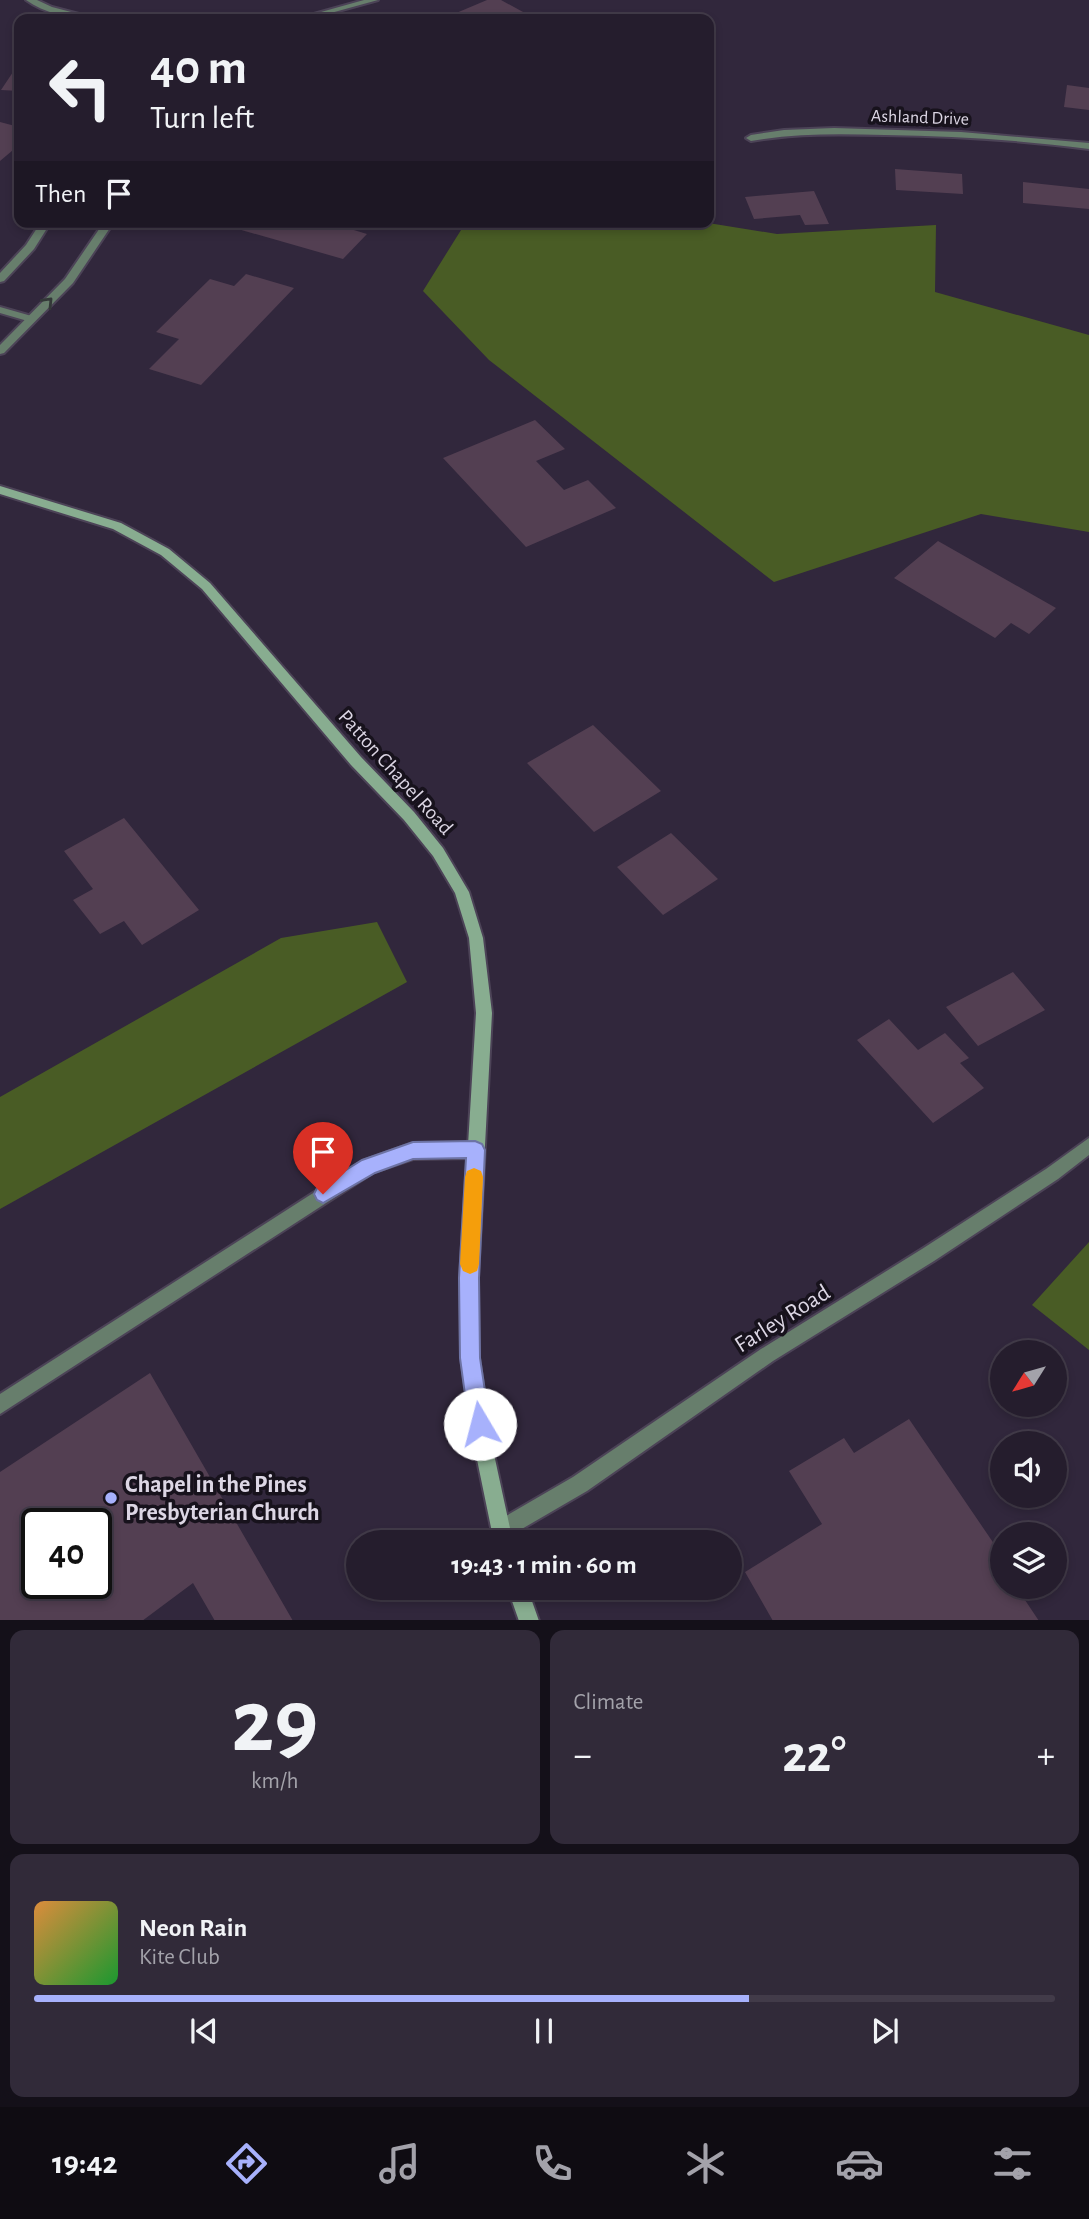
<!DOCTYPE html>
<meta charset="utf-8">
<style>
:root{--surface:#251d2d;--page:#312a39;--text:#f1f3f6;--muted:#a3a2aa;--line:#423b49;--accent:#a7b1fc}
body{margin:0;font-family:"Alegreya Sans",sans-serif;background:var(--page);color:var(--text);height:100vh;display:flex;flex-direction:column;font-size:26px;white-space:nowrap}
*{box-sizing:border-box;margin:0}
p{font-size:23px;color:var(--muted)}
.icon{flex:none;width:38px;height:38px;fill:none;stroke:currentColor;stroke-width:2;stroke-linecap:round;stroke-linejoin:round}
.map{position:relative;height:1620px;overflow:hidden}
.details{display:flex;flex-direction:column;gap:10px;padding:10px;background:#141019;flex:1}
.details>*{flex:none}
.guide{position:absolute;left:14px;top:14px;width:700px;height:214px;border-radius:14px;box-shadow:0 4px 10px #0003,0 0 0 2px var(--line);background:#251d2d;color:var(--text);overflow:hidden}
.needle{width:46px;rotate:233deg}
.fabs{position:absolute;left:990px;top:1340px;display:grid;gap:14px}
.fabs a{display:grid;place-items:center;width:77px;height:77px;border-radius:50%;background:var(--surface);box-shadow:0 4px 10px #0003,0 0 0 2px var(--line);font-size:35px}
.speed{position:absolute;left:21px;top:1508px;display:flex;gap:14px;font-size:35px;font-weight:700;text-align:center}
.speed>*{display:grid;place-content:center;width:91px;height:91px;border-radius:50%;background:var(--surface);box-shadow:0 4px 10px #0003,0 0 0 2px var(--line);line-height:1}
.speed .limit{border:4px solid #111;border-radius:10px;background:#fff;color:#111}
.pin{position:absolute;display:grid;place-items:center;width:60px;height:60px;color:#fff;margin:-72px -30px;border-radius:50% 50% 50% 0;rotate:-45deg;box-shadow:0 0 7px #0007}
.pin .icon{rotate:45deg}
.me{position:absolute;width:77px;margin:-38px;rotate:352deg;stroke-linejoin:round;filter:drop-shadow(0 0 5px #0008)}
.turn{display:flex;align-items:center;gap:24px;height:147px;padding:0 21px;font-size:32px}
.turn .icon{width:91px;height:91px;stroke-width:2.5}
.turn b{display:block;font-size:49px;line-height:60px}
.then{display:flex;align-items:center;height:66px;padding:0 21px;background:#0003;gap:14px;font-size:26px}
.big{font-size:52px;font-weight:700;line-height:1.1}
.details .widget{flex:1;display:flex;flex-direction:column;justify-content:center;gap:10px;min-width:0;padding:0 24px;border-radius:14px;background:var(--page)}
.details .dial{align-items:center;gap:0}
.dial b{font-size:91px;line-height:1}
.song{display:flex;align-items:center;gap:21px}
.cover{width:84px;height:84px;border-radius:10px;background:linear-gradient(135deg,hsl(30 70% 55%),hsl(130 70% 35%))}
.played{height:7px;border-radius:4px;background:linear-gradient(90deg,var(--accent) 70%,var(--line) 70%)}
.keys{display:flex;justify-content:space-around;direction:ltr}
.heat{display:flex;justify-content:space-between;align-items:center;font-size:38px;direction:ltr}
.details .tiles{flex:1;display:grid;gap:10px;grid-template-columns:1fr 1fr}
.widget:last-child{grid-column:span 2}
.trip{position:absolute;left:346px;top:1530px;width:396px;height:70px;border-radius:35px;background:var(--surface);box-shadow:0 4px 10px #0003,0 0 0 2px var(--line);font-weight:700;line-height:70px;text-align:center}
.tabs{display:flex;height:112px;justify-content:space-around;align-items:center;background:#0f0c12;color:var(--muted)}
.tabs .icon{width:49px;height:49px}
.tabs .on{color:var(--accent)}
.tabs b{font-size:32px;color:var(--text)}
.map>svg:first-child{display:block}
</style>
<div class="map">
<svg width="1089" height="1621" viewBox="0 0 1089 1621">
<rect width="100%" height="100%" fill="#31273c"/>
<path fill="#495c25" d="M 466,222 L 702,222 L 777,234 L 936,225 L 935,292 L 1089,335 L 1089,532 L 981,514 L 774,582 L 489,360 L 423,291 Z
M 377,922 L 407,982 L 0,1209 L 0,1097 L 281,938 Z
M 1089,1242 L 1089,1350 L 1032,1305 Z"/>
<path fill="#533f52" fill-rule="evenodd" d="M 487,0 L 501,0 L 534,18 L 442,19 Z
M 19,63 L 19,91 L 1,90 Z
M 1067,85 L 1089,88 L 1089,110 L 1064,107 Z
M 0,122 L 19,127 L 19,145 L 0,161 Z
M 895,169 L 962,174 L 963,194 L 896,190 Z
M 1023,182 L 1089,189 L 1089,209 L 1023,203 Z
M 814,191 L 829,224 L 805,225 L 800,215 L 754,219 L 745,197 Z
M 236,222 L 336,222 L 334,224 L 367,234 L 343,259 L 231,227 Z
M 246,274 L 294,288 L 201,385 L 149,369 L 179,339 L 156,332 L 210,279 L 234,286 Z
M 535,420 L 565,449 L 536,461 L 564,490 L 588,480 L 616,508 L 526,547 L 443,458 Z
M 938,541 L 1056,608 L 1029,634 L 1011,623 L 995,638 L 894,578 Z
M 593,725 L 661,791 L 594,832 L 527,763 Z
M 124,818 L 199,910 L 142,945 L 124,921 L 100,934 L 73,900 L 93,889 L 64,851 Z
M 671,833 L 718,879 L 663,915 L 617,867 Z
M 1013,972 L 1045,1010 L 978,1046 L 946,1007 Z
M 889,1019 L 918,1050 L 945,1033 L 969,1058 L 960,1063 L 984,1088 L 933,1123 L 857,1040 Z
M 150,1373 L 293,1621 L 215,1621 L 193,1583 L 142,1621 L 0,1621 L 0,1472 ZM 37,1524 L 96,1524 L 96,1584 L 37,1584 Z
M 909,1419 L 1003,1557 L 1003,1587 L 1025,1587 L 1019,1591 L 1039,1621 L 773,1621 L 745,1572 L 822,1524 L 789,1471 L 844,1438 L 854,1453 Z"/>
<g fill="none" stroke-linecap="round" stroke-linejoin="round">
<defs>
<path id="lane" d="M 0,307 L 35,317 L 36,319 L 31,322 L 0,313 Z
M 475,1142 L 481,1145 L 483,1150 L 481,1155 L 475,1158 L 413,1159 L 374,1172 L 0,1414 L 0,1394 L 363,1161 L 413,1143 Z"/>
<path id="street" d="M 26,0 L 37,0 L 52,7 L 98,19 C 75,20 45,14 26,0 Z
M 364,0 L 378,0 L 309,19 L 296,19 Z
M 834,128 L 961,132 L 1089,143 L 1089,149 C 1021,140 953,136 885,135 C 840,134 796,133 751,141 L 746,138 L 751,135 L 784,130 Z
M 41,222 L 51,222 L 34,249 L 4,281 L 0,282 L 0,273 L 26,245 Z
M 104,222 L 114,222 L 73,283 L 4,353 L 0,354 L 0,345 L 65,279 Z
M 1089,1138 L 1089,1155 L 1058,1179 L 934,1261 L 773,1361 L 587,1491 L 508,1537 L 501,1539 L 494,1537 L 492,1530 L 494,1523 L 573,1477 L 761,1349 L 922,1249 L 1046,1169 Z"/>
<path id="secondary" d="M 0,486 L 121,523 L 169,549 L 210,583 L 361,757 L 414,812 L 443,848 L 469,892 L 483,938 L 492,1013 L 478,1278 L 479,1358 L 492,1445 L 513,1542 L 494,1542 L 474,1445 L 461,1358 L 460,1278 L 476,1013 L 469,938 L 455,893 L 433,856 L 404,820 L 351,765 L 202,589 L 161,555 L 113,529 L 0,494 Z
M 507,1587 L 527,1587 L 539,1621 L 519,1621 Z"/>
</defs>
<use href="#lane" stroke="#4c4357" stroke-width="4"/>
<use href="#street" stroke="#4c4357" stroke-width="4"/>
<use href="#secondary" stroke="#4c4357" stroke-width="4"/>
<use href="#lane" fill="#677e6c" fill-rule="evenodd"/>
<use href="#street" fill="#677e6c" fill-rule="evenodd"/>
<use href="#secondary" fill="#88ad90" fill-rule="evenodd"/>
</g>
<defs><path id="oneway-chevron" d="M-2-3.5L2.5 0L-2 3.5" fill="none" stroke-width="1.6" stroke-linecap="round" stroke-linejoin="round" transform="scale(1.75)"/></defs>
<use stroke="#333838" href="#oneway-chevron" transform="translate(48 302) rotate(-46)"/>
<path fill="#a7b1fc" stroke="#6d73a4" stroke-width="2" d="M 475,1141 L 482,1144 L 485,1150 L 479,1278 L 480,1358 L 490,1424 L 487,1431 L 480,1434 L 472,1431 L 469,1424 L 460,1358 L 459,1278 L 466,1158 L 413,1159 L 375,1173 L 323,1203 L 317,1200 L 314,1194 L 317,1188 L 362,1160 L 413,1142 Z"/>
<path fill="#f59e0b" d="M 474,1168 L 481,1171 L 483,1177 L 479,1264 L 477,1271 L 470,1274 L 463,1271 L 460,1264 L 465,1177 L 467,1171 Z"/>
<circle fill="#a7b1fc" stroke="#17121c" stroke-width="2.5" cx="111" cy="1498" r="7"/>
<g text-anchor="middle" stroke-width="7" stroke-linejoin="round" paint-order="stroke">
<g font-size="18" fill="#dcd6e4" stroke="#17121c">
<text transform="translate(920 117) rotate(2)" y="6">Ashland Drive</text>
</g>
<g font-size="21" fill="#dcd6e4" stroke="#17121c">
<text transform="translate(396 772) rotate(48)" y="7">Patton Chapel Road</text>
</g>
<g font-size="24" fill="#dcd6e4" stroke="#17121c">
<text transform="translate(782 1318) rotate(-32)" y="8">Farley Road</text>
</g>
<g font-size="24" font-weight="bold" fill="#dcd6e4" stroke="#17121c" text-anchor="start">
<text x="125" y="1492">Chapel in the Pines<tspan x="125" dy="28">Presbyterian Church</tspan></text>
</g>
</g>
</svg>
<div class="fabs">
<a><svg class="needle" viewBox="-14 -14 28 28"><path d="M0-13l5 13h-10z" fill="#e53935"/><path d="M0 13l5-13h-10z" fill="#a3a2aa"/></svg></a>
<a><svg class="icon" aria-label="sound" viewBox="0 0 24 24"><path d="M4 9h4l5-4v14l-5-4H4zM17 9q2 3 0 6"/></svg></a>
<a><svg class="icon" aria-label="layers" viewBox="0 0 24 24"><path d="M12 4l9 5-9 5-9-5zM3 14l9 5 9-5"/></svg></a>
</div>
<div class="speed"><div class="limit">40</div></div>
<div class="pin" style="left:323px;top:1194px;background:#d93025"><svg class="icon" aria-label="arrive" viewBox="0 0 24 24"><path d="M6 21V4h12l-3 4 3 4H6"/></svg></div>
<svg class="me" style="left:480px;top:1424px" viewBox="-20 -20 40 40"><circle r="19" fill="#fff"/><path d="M0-13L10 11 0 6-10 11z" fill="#a7b1fc"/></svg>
<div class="trip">19:43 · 1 min · 60 m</div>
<div class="guide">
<div class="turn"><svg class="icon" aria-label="left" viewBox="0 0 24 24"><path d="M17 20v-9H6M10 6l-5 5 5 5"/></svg><div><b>40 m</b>Turn left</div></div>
<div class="then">Then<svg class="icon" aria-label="arrive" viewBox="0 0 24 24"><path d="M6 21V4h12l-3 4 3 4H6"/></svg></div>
</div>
</div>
<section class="details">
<div class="tiles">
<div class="widget dial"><b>29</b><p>km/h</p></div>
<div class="widget"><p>Climate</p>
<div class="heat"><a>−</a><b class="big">22°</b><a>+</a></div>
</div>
<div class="widget">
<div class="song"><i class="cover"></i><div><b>Neon Rain</b><p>Kite Club</p></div></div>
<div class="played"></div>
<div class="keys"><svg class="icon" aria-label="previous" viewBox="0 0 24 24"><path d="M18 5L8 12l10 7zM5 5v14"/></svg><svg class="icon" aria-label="pause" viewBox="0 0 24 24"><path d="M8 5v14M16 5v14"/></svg><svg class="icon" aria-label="next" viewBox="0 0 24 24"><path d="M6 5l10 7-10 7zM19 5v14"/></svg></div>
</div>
</div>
</section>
<nav class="tabs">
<b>19:42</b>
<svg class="icon on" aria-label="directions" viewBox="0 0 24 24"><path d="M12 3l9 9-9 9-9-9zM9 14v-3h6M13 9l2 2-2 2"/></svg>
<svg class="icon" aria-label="music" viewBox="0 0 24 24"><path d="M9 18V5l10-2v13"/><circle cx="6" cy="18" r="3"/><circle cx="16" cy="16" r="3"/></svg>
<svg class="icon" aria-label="phone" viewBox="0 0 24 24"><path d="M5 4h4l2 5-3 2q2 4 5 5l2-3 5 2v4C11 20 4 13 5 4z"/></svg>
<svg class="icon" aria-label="climate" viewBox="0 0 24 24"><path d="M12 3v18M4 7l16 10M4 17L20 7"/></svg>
<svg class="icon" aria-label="car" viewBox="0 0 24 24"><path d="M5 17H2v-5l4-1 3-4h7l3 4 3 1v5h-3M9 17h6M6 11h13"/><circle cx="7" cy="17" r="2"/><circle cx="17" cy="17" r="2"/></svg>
<svg class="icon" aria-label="filters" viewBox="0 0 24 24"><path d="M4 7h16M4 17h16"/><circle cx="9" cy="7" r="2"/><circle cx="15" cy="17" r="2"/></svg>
</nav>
